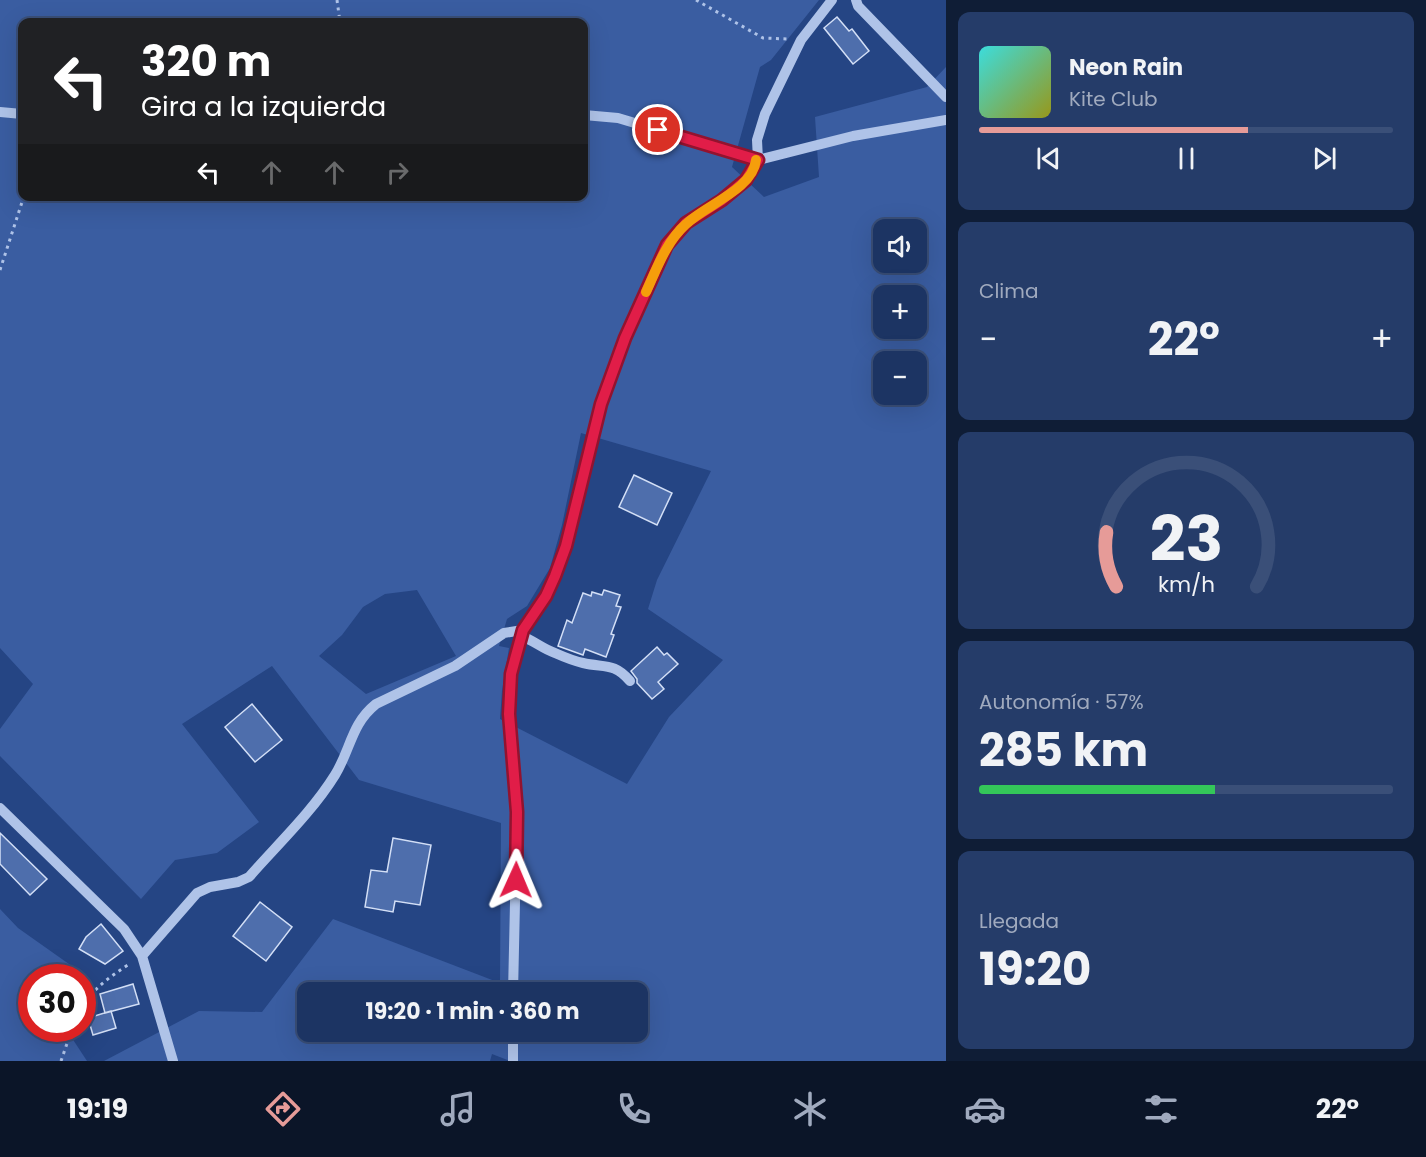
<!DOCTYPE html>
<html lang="es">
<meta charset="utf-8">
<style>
:root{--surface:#1c3463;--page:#253c69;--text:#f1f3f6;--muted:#a0aabe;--line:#3a4f78;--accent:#e69b98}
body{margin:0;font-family:Poppins,sans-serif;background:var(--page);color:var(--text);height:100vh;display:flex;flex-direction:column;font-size:22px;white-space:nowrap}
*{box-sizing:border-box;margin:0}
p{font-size:20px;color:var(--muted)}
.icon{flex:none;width:33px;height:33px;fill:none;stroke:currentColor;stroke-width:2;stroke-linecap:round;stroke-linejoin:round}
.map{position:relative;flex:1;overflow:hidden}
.details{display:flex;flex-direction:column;gap:12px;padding:12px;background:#0f1d36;width:480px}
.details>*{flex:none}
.top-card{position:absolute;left:18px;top:18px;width:570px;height:183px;border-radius:12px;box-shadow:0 6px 24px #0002,0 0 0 2px var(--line);background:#202124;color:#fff;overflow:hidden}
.buttons{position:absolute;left:873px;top:219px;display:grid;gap:12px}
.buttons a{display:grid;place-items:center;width:54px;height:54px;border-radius:12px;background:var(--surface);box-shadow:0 6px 24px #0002,0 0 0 2px var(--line);font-size:30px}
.speed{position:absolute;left:18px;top:964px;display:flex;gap:12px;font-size:30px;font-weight:700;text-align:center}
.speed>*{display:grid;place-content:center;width:78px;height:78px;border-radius:50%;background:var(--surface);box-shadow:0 6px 24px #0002,0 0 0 2px var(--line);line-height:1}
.speed .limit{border:9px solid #d22;background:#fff;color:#111}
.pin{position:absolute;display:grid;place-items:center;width:51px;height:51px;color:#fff;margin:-26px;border:3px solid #fff;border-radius:50%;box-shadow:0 2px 6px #0007}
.me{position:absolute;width:66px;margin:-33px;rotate:1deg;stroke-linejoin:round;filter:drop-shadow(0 0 4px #0008)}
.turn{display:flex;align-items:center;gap:21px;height:126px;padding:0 24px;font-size:27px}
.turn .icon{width:78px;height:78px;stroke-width:2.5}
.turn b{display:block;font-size:42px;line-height:51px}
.lanes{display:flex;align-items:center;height:57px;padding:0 24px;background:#0003;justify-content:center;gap:30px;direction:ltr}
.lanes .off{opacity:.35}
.big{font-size:45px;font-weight:700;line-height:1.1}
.details .card{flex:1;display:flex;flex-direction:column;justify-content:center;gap:9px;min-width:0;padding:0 21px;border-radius:12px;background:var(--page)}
.details .dial{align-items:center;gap:0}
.dial svg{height:156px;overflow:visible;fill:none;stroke:var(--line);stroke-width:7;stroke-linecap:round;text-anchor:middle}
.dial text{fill:var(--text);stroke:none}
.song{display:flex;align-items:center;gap:18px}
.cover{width:72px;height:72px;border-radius:9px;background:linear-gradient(135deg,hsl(180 70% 55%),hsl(60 70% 35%))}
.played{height:6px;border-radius:3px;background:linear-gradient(90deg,var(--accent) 65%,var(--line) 65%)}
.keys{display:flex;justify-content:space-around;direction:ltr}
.heat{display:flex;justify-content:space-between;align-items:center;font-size:33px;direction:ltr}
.charge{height:9px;border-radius:4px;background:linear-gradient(90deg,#34c759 57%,var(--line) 0)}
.trip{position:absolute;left:297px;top:982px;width:351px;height:60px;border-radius:12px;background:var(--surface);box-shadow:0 6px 24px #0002,0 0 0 2px var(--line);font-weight:700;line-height:60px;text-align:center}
.dock{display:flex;height:96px;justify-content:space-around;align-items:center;background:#0b1528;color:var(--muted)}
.dock .icon{width:42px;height:42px}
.dock .current{color:var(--accent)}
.dock b{font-size:27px;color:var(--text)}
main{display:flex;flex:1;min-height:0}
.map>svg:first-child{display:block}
</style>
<main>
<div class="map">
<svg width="946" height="1061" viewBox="0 0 946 1061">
<rect width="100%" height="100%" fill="#254584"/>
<path fill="#3a5da1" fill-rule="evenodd" d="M 0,0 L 819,0 L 771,60 L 760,67 L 732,167 L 764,197 L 819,177 L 815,117 L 927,87 L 946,67 L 946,1061 L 510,1061 L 492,1054 L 490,1061 L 104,1061 L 199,1011 L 262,1012 L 333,919 L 500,983 L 501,823 L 359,780 L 272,666 L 182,724 L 259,822 L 217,853 L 175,860 L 141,899 L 0,756 L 0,729 L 33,684 L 0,648 ZM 22,22 L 584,22 L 584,196 L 22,196 ZM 884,230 L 916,230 L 916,262 L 884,262 ZM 884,296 L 916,296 L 916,328 L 884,328 ZM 884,362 L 916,362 L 916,394 L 884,394 ZM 581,433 L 711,471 L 657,580 L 648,609 L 723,660 L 669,717 L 627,784 L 500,719 L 502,691 L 509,648 L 499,646 L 507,619 L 527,606 L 550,568 L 562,525 ZM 417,590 L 456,656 L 366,694 L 319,656 L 342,635 L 363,607 L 385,594 ZM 308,993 L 638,993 L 638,1032 L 308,1032 Z
M 0,909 L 18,928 L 76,969 L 72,978 L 32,978 L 32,1029 L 66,1029 L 87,1061 L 0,1061 Z"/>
<path fill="#4e6eac" stroke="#d3dff6" stroke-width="1.5" d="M 837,17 L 849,31 L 852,29 L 869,51 L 853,64 L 824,28 Z
M 634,475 L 672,493 L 657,525 L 619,507 Z
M 604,590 L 620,595 L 616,606 L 621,607 L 611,634 L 614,635 L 606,657 L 585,649 L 583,655 L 558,646 L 567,620 L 572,623 L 583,593 L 591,596 L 592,592 L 602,595 Z
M 657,647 L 664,655 L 667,653 L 678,664 L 658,682 L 664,689 L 652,699 L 637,683 L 637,679 L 631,671 Z
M 252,704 L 282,740 L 255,762 L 225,727 Z
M 0,833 L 47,879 L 30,895 L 0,864 Z
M 393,838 L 431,845 L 420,905 L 395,901 L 393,912 L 365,907 L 371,870 L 387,872 Z
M 260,902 L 292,927 L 266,961 L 233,936 Z
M 101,924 L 123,951 L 105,964 L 79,949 L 86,937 Z
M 133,984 L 139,1004 L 105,1013 L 100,994 Z
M 111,1011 L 116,1028 L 93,1035 L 88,1018 Z"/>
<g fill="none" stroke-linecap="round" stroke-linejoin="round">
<path stroke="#afc3e8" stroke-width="3" stroke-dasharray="3 4.5" stroke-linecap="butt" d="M 337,0 L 340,22
M 696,0 L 763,38 L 787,39
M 0,270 L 24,196
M 82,1008 C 94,987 111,976 131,963
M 61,1061 L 72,1029"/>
<path stroke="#afc3e8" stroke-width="10" d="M 856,0 L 858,6 L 946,97
M 0,112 L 22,114
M 584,115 L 618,118 L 758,160 L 853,136 L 946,120
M 758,160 L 757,140 L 765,114 L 801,40 L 832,0
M 521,636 C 533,640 543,649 555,653 C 564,657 574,661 583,663 C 604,668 614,662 630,681
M 0,808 L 124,929 L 142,956 L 173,1061
M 142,956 L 197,893 L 210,887 L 238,882 L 249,877 C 278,844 312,812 335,775 C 351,749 351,724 376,704 L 455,666 L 504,633 L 523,630
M 513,993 L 517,812 L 509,714 L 511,674 L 523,630 L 546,595 L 555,576 L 566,546 L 601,404 L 625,338 L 667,245 L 686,223 L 722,200 L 746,180 L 758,160
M 513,1032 L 513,1061"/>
</g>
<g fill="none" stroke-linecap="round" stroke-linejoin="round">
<defs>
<path id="route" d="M 516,880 L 517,812 L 509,714 L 511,674 L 523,630 L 546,596 L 555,576 L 566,546 L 601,404 L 625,338 L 667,245 L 686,223 L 722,200 L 746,180 L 758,160 L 658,130"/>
</defs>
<use href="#route" stroke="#92132f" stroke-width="15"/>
<use href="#route" stroke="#e11d48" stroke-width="10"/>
<path stroke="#f59e0b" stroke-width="10" d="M 646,292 C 657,268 666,242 686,224 C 706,205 753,189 756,160"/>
</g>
</svg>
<div class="buttons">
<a><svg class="icon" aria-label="sound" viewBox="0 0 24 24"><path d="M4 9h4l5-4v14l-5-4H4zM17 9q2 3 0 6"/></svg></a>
<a>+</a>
<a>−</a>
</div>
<div class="speed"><div class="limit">30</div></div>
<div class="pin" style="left:658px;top:130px;background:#d93025"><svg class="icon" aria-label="arrive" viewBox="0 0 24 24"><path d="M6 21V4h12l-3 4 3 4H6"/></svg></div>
<svg class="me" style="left:516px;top:880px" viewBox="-20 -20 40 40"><path d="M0-17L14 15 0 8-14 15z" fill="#e11d48" stroke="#fff" stroke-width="4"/></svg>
<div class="trip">19:20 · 1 min · 360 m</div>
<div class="top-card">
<div class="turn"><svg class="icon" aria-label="left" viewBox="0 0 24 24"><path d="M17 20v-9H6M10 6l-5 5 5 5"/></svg><div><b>320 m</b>Gira a la izquierda</div></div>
<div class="lanes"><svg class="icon" aria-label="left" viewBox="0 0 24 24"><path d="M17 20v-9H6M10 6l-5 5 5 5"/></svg><svg class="icon off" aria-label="ahead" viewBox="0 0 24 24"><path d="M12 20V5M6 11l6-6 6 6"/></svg><svg class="icon off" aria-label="ahead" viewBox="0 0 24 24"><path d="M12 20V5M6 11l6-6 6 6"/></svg><svg class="icon off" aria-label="right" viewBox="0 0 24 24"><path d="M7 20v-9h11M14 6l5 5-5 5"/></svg></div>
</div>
</div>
<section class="details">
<div class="card">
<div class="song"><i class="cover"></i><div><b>Neon Rain</b><p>Kite Club</p></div></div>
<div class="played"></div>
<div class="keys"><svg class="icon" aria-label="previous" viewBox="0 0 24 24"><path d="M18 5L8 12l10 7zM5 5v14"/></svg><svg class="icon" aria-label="pause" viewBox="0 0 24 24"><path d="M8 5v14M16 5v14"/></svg><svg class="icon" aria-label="next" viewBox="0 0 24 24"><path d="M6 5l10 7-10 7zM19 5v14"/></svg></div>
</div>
<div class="card"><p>Clima</p>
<div class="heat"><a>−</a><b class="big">22°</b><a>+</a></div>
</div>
<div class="card dial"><svg viewBox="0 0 100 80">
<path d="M14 69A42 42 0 1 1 86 69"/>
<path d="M14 69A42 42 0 0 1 9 41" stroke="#e69b98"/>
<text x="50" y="56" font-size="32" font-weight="700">23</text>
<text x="50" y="72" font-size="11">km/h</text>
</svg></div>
<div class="card"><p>Autonomía · 57%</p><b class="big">285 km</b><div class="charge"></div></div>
<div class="card"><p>Llegada</p><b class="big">19:20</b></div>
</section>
</main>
<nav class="dock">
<b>19:19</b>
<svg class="icon current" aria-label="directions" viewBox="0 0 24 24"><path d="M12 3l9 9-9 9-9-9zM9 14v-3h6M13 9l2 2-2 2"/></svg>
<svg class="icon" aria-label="music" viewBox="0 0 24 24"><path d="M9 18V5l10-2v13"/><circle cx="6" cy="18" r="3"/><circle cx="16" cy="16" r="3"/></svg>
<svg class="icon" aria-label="phone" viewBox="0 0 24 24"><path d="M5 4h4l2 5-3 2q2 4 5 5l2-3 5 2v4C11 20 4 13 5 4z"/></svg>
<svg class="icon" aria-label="climate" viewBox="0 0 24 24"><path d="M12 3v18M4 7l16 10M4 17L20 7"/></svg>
<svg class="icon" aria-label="car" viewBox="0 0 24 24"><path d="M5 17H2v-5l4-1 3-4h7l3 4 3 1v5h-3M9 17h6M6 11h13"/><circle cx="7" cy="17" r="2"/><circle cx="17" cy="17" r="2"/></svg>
<svg class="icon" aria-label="filters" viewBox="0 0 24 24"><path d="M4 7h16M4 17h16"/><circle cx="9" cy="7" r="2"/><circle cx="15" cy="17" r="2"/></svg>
<b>22°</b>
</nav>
